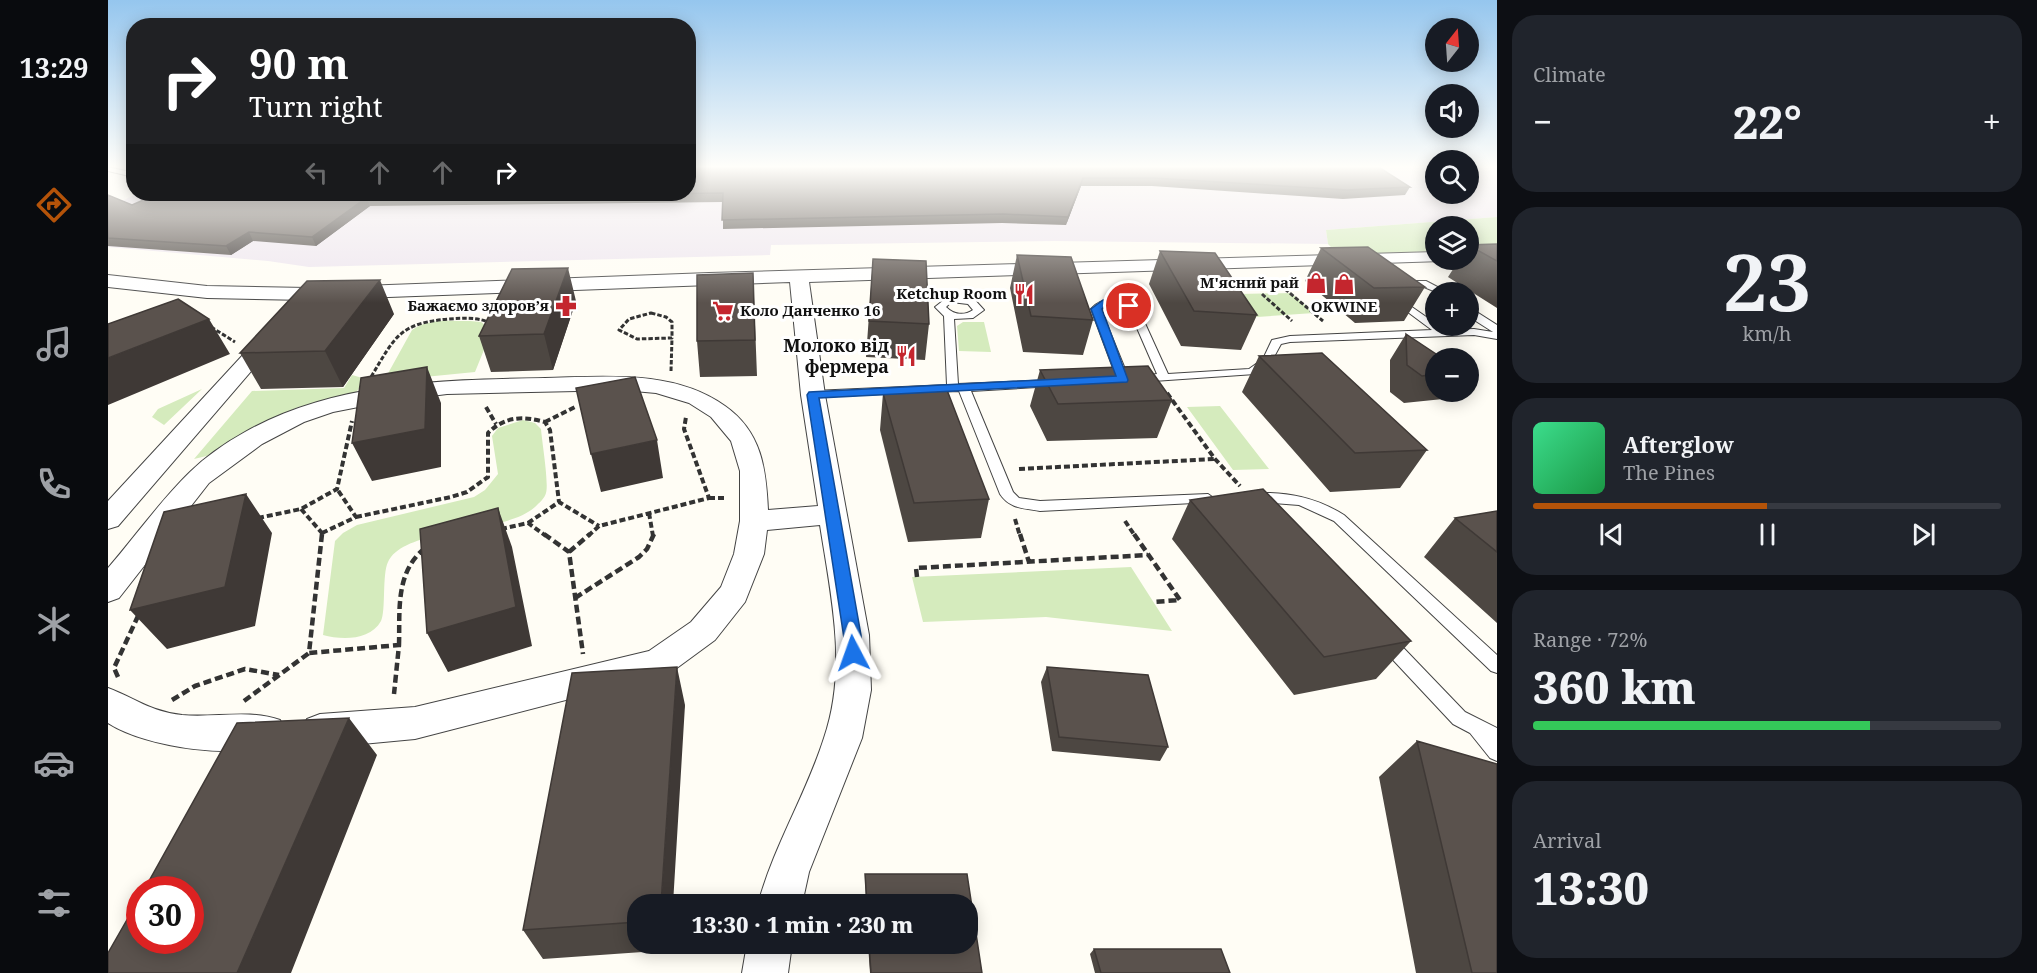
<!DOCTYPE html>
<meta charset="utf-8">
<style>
:root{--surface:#171b24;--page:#20242c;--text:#f1f3f6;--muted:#9ea1a6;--line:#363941;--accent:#b45309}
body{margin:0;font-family:"Noto Serif",serif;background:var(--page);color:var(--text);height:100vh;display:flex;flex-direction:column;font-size:22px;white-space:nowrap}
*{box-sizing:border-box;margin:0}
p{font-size:20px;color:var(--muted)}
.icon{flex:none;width:33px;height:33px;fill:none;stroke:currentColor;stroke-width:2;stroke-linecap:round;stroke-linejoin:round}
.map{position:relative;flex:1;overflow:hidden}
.panel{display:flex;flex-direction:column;gap:15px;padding:15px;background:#0d0f14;width:540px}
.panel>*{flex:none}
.banner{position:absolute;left:18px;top:18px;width:570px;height:183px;border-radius:24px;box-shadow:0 3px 15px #0003;background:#202124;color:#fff;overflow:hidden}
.needle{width:39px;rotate:17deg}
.tools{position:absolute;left:1317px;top:18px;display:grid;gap:12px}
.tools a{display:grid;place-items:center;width:54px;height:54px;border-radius:50%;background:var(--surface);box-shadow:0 3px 15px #0003;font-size:30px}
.speed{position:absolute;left:18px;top:876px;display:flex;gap:12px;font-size:30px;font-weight:700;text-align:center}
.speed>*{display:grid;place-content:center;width:78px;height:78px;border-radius:50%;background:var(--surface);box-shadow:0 3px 15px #0003;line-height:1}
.speed .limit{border:9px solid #d22;background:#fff;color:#111}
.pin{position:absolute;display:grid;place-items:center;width:51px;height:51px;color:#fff;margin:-26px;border:3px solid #fff;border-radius:50%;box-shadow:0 2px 6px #0007}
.me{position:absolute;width:66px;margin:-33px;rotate:356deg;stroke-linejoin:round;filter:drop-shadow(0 0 4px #0008)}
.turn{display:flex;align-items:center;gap:21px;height:126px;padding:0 24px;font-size:27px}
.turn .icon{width:78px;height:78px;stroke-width:2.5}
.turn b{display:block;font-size:42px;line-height:51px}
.lanes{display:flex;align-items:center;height:57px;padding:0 24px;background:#0003;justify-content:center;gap:30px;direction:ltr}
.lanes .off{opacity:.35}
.big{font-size:45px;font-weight:800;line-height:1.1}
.panel .tile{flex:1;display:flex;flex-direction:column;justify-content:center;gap:9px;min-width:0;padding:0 21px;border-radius:24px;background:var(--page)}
.panel .dial{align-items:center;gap:0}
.dial b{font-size:78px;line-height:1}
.song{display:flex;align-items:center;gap:18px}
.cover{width:72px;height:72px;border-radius:9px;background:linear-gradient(135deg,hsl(150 70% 55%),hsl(140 70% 35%))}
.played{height:6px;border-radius:3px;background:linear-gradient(90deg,var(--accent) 50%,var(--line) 50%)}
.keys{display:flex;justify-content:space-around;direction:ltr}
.heat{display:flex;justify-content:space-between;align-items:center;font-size:33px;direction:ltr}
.charge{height:9px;border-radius:4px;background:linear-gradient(90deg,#34c759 72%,var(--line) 0)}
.trip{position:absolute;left:519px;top:894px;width:351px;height:60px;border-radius:24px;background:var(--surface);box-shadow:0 3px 15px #0003;font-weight:800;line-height:60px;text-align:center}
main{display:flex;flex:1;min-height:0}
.tab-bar{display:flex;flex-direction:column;width:108px;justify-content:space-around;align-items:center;background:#090b0e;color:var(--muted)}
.tab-bar .icon{width:42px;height:42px}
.tab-bar .current{color:var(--accent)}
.tab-bar b{font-size:27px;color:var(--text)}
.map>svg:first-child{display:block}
</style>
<main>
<nav class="tab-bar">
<b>13:29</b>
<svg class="icon current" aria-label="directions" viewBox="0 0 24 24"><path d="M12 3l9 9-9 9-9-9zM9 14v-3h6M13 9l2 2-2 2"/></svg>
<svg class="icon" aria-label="music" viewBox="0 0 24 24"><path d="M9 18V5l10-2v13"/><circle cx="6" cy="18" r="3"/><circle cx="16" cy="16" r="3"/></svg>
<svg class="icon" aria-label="phone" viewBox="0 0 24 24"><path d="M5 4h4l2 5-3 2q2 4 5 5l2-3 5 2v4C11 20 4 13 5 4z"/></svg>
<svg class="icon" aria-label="climate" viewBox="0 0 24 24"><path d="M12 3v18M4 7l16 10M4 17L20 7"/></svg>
<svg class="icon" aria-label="car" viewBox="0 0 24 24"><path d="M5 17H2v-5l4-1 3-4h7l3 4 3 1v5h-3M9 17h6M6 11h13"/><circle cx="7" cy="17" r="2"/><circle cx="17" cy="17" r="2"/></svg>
<svg class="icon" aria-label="filters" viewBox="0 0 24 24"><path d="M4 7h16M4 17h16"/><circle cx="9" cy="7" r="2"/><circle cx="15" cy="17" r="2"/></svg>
</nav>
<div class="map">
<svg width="1389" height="973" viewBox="0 0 1389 973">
<rect width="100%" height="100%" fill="#fffdf5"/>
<path fill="#eee6ef" d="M 581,166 L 1327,166 L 1328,194 L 1360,194 L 1361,166 L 1389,166 L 1389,217 L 1218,230 L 1220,244 L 947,241 L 663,245 L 662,255 L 201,267 L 160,261 L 0,247 L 0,208 L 28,194 L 580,194 Z"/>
<path fill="#d5ebbd" d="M 1389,217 L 1389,249 L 1361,250 L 1360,226 L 1328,226 L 1327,251 L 1231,255 L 1220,244 L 1218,230 Z
M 1183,293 L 1206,313 L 1149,317 L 1131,294 Z
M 362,321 L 373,322 L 384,330 L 367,372 L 286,380 L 278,377 L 304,330 C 320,318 343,321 362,321 Z
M 855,322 L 876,322 L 883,352 L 851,351 L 849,326 Z
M 244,375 L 258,379 L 246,395 L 190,407 L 151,425 L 111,453 L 86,459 L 144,391 L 236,388 Z
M 94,389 L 56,425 L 44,417 L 50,409 Z
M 1112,406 L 1161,469 L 1125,470 L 1079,407 Z
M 415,420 L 427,423 L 433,429 C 434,442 441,483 438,493 C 437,498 431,503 427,507 C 394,536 297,526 280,562 C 274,574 278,611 273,621 C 262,641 233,640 215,635 L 227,541 L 235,533 L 249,525 L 366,497 L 377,490 L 390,474 L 384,436 L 390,428 Z
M 1023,567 L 1064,631 L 938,617 L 815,622 L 804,577 Z"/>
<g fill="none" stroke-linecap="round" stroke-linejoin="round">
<defs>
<path id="service" d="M 0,167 L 26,173 L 26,177 L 0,171 Z
M 1295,281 L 1318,281 L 1339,292 L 1328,292 L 1316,287 L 1292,286 L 1292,282 Z
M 841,296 L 866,299 L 876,310 L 865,318 L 846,319 L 850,384 L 946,380 L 952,383 L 946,386 L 863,391 L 905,492 L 911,498 L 932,501 L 1100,494 L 1107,499 L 1105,502 L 932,511 C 916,508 902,509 892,494 L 851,391 L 701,397 L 699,395 L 701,393 L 705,391 L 839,385 L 836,316 L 827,307 ZM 843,302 L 860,304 L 865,310 C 856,316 846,315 838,307 Z
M 1288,296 L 1337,330 L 1366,329 L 1385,332 L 1360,316 L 1360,308 L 1364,309 L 1389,325 L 1389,339 L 1366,335 L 1182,342 L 1173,344 L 1161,366 L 1147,374 L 1031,382 L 1025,379 L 1027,377 L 1049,374 L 1022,312 L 1010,306 L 997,306 L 993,310 L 1021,379 L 1015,382 L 1009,379 L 983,309 C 996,294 1014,300 1030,308 L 1060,374 L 1141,369 L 1155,359 L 1164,340 L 1182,336 L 1324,330 L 1285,301 L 1283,299 Z
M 1146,493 C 1180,492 1207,497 1236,515 L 1389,655 L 1389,673 L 1383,671 L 1226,521 L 1191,505 L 1141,501 L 1139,498 Z
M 1278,634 L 1284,636 L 1357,712 L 1389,728 L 1389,761 L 1382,758 L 1362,733 L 1345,724 L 1272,646 L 1270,641 L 1272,636 Z"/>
<path id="minor" d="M 1328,252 L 1328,260 L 1334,261 L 701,282 L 717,395 L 761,635 L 763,690 L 754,738 L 701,872 L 694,904 L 650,904 C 666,845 698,795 716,738 C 740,668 723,596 712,525 L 659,530 L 656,554 L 637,602 L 607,640 L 562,673 L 307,739 L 212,748 L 199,743 L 194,731 L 199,719 L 212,714 L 307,707 L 541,651 L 583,622 L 613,587 L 626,554 L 632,521 L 632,471 L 623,441 L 603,417 L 581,403 L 548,393 L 515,390 L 339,394 L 276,402 L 225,412 L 196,422 L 154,444 L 101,483 L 11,598 L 0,602 L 0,568 C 27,537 52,501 82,472 C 97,457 119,442 137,432 C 228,381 336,380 437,378 C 497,377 565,369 617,406 C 654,432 658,469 660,510 L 710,506 L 693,395 L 682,282 L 200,300 L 99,298 L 0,287 L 0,275 L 99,286 L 200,288 L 601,273 Z
M 163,330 L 170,332 L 174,336 L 170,340 L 10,526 L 0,529 L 0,501 L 156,332 Z
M 0,688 C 29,699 41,711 74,715 C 106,718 142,709 172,720 L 177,732 L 172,744 C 129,760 39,748 0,723 Z
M 639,944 L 684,944 L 680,973 L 634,973 Z"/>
</defs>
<use href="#service" stroke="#444" stroke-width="2"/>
<use href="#minor" stroke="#444" stroke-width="2"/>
<path stroke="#333" stroke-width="3" stroke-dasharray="4.5 2" stroke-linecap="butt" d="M 1177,289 L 1215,321
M 1154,294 L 1184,321
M 543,313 L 558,317 L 564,322 L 564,338 L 529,339 L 511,330 L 521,319 Z
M 103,327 L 127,342
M 563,371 L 564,338
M 263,377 C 287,337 291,323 341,319 C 356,318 369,317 383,323"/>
<path stroke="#333" stroke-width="4" stroke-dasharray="6 3" stroke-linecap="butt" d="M 1059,393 L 1107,459 L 1132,486
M 378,407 L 388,424
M 437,422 L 469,406
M 911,469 L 1107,459
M 601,498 L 619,498
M 193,509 L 214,533 L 214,536
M 541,513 L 545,536
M 248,517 L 343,497 L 359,492 L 380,477 L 380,433 C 397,416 415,416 437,422 L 442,430 L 451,502
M 150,518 L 193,509 L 229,489 L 244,421
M 907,519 L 912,536
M 1017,521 L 1027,536
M 420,523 L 451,502 L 491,526
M 393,529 L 420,523 L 438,536
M 214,533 L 248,517 L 229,489
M 480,536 L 491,526 L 601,498 L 576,429 L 578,417"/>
<path stroke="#333" stroke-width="4.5" stroke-dasharray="8 4" stroke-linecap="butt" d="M 214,534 L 201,653 L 291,645 L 286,694
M 436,534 L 461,552 L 475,654
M 912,534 L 921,562
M 1026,534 L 1072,600 L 1045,602
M 461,552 L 482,534
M 809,577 L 808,568 L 1040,555
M 467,598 L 531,557 L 539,549 L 546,534
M 291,645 C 292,611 287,573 316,549
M 10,677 L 6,668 L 30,616
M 64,700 L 87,686 L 137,669 L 171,675
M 136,701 L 201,653"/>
<use href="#service" fill="#fff" fill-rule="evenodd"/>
<use href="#minor" fill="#fff" fill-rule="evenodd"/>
</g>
<path fill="#4d4742" d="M 1269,166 L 1302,187 L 1297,195 L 1235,199 L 1044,186 L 973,186 L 958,225 L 894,223 L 615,229 L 615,202 L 262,206 L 208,246 L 145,241 L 123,255 L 0,246 L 0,195 L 24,205 L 49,194 Z
M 1389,244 L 1389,308 L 1340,277 L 1351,260 L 1360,260 L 1360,245 Z
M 1213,248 L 1317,287 L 1296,321 L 1247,323 L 1197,281 Z
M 1052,251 L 1149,315 L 1133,350 L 1073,346 L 1041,284 Z
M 909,255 L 985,320 L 975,355 L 915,352 L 902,288 Z
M 765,259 L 821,324 L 817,360 L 758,357 Z
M 645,273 L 649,376 L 592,377 L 589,341 Z
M 468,301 L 445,370 L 383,372 L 371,336 Z
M 286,314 L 235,387 L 153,389 L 132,353 Z
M 1298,334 L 1328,358 L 1328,392 L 1340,392 L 1335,399 L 1296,403 L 1282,392 L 1282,360 Z
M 1151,356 L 1319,450 L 1292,488 L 1222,492 L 1134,392 Z
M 932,370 L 1064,400 L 1049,438 L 939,441 L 922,406 Z
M 775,393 L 881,499 L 873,538 L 800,542 L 772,430 Z
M 1082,500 L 1303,641 L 1268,679 L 1186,695 L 1064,539 Z
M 1389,511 L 1389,623 L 1316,557 L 1347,518 Z
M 939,667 L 1060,747 L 1052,761 L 944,751 L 933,682 Z
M 577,705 L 530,904 L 530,944 L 563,944 L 563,950 L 435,959 L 415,930 Z
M 1309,741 L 1389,973 L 1308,973 L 1271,777 Z
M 757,874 L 859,874 L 874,973 L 762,973 L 760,944 L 860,944 L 860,904 L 758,904 L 757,880 Z
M 986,949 L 1122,973 L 987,973 L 982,954 Z"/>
<path fill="#3f3936" d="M 975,178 L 973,186 L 958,225 L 960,217 Z
M 258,198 L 262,206 L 208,246 L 204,237 Z
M 141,232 L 145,241 L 123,255 L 118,246 Z
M 460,268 L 468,301 L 445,370 L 436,334 Z
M 272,280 L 286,314 L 235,387 L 217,351 Z
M 101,319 L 122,354 L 0,405 L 0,358 Z
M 319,367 L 333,403 L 333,467 L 264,481 L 244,443 Z
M 549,440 L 555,478 L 493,492 L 483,454 Z
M 138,494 L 164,533 L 147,626 L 59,649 L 22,610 Z
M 390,508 L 404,547 L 424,646 L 340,672 L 319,633 Z
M 569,667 L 577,705 L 565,904 L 553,904 Z
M 241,718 L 269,755 L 183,973 L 129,973 Z"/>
<path fill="#5a524d" stroke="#3f3936" stroke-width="1.5" d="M 580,166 L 1269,166 L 1302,187 L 1239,190 L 1046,178 L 975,178 L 960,217 L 895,214 L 614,220 L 615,193 L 258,198 L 204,237 L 141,232 L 118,246 L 0,238 L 0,195 L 24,205 L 49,194 L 580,194 Z
M 1389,244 L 1389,261 L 1360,245 Z
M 1260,247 L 1317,287 L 1266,288 L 1213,248 Z
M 1052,251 L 1107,253 L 1149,315 L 1086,311 Z
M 909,255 L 963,257 L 985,320 L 923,316 Z
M 765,259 L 818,261 L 821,324 L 761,321 Z
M 460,268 L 436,334 L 371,336 L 404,269 Z
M 645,273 L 647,340 L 589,341 L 589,275 Z
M 272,280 L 217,351 L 132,353 L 199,281 Z
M 70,299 L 101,319 L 0,358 L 0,324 Z
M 1298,334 L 1334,358 L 1328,358 L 1328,374 L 1314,376 L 1299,365 Z
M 1214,353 L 1319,450 L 1247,453 L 1151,356 Z
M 1040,366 L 1064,400 L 950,404 L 932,370 Z
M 319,367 L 317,429 L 244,443 L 253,378 Z
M 527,377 L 549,440 L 483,454 L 468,388 Z
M 839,390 L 881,499 L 806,503 L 775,393 Z
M 1155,489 L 1303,641 L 1216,657 L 1082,500 Z
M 138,494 L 117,587 L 22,610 L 56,512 Z
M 390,508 L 408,607 L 319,633 L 312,529 Z
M 1389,511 L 1389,552 L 1347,518 Z
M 569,667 L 553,904 L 530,904 L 530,922 L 415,930 L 464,673 Z
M 939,667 L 1040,675 L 1060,747 L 951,737 Z
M 241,718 L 129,973 L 0,973 L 0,953 L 32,897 L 32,940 L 82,940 L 82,890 L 36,890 L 129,723 Z
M 1309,741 L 1389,764 L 1389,973 L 1364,973 Z
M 757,874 L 859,874 L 874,973 L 763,973 L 761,944 L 860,944 L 860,904 L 759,904 Z
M 986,949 L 1113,949 L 1122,973 L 993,973 Z"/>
<linearGradient id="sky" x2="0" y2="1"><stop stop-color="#95c6ee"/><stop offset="0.55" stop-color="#fffefa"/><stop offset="1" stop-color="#fffefa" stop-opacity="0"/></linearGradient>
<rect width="1389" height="303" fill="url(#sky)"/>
<path fill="#1a73e8" stroke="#114b97" stroke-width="1.5" d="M 995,300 L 1021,303 L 1026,306 L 1021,309 L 997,306 L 994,309 L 1020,380 L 1019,382 L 711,398 L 753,635 L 753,653 L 751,658 L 745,660 L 739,658 L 699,395 L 701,392 L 1008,376 L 983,309 Z"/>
<defs>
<symbol id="shop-bare" viewBox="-9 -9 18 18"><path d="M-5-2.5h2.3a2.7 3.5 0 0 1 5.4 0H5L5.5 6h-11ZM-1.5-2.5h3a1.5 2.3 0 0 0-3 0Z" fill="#c4262e" stroke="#fff" stroke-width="2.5" paint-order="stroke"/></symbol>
<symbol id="restaurant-bare" viewBox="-9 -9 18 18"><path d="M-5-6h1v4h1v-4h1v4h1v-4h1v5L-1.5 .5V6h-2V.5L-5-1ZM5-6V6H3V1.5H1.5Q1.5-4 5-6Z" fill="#c4262e" stroke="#fff" stroke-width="2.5" paint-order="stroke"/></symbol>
<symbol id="pharmacy-bare" viewBox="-9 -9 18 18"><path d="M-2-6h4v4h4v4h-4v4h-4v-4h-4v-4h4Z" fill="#c4262e" stroke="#fff" stroke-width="2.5" paint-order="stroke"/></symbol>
<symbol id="supermarket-bare" viewBox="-9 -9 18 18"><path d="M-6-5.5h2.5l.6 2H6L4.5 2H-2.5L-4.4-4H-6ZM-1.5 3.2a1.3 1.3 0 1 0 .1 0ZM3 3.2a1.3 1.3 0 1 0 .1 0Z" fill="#c4262e" stroke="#fff" stroke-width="2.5" paint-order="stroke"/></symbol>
</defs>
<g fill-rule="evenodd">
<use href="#shop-bare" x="1193" y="268" width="30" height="30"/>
<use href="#shop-bare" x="1221" y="269" width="30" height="30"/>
<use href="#restaurant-bare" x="901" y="279" width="30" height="30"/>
<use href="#pharmacy-bare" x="443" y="291" width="30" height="30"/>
<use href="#supermarket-bare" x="600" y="296" width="30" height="30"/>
<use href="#restaurant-bare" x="783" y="341" width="30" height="30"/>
</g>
<g text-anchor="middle" stroke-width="6" stroke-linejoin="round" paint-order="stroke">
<g font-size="15" font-weight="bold" fill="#111" stroke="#fff" text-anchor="end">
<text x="1191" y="288">М'ясний рай</text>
<text x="899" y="299">Ketchup Room</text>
<text x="441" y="311">Бажаємо здоровʼя</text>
<text x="1236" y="312" text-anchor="middle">OKWINE</text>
<text x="632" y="316" text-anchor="start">Коло Данченко 16</text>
</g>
<g font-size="18" font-weight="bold" fill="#111" stroke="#fff" text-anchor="end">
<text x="781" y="352">Молоко від<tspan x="781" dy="21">фермера</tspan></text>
</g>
</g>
</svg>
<div class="tools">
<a><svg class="needle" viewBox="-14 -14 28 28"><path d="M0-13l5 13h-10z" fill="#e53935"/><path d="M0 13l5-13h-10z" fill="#9ea1a6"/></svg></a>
<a><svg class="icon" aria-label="sound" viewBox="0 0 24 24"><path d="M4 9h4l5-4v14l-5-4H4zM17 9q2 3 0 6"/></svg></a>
<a><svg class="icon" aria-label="search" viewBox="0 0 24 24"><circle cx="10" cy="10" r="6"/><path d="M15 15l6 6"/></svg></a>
<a><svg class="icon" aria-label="layers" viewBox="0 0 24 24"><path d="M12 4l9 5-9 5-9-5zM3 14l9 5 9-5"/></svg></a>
<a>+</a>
<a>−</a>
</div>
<div class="speed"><div class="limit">30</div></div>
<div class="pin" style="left:1021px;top:306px;background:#d93025"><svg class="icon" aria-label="arrive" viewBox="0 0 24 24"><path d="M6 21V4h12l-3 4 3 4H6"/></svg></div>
<svg class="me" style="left:745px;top:653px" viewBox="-20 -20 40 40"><path d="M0-17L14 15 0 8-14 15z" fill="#1a73e8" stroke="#fff" stroke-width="4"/></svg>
<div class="trip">13:30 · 1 min · 230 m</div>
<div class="banner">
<div class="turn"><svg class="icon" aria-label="right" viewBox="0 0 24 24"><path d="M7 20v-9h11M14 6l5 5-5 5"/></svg><div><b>90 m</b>Turn right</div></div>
<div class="lanes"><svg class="icon off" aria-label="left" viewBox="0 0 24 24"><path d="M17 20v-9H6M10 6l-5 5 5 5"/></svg><svg class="icon off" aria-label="ahead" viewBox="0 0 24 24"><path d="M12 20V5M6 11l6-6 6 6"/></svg><svg class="icon off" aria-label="ahead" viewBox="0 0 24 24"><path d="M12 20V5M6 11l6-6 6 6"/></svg><svg class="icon" aria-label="right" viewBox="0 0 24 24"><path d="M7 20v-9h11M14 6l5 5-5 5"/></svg></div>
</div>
</div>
<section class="panel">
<div class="tile"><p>Climate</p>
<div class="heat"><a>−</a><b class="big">22°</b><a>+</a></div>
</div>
<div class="tile dial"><b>23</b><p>km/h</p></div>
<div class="tile">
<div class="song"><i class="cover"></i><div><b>Afterglow</b><p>The Pines</p></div></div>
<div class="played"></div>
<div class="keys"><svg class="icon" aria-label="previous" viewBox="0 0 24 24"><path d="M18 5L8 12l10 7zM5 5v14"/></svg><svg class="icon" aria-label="pause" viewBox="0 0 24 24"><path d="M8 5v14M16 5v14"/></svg><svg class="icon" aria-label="next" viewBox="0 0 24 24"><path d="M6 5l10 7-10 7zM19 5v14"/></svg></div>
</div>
<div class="tile"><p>Range · 72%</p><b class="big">360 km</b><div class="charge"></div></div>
<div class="tile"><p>Arrival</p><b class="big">13:30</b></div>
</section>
</main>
